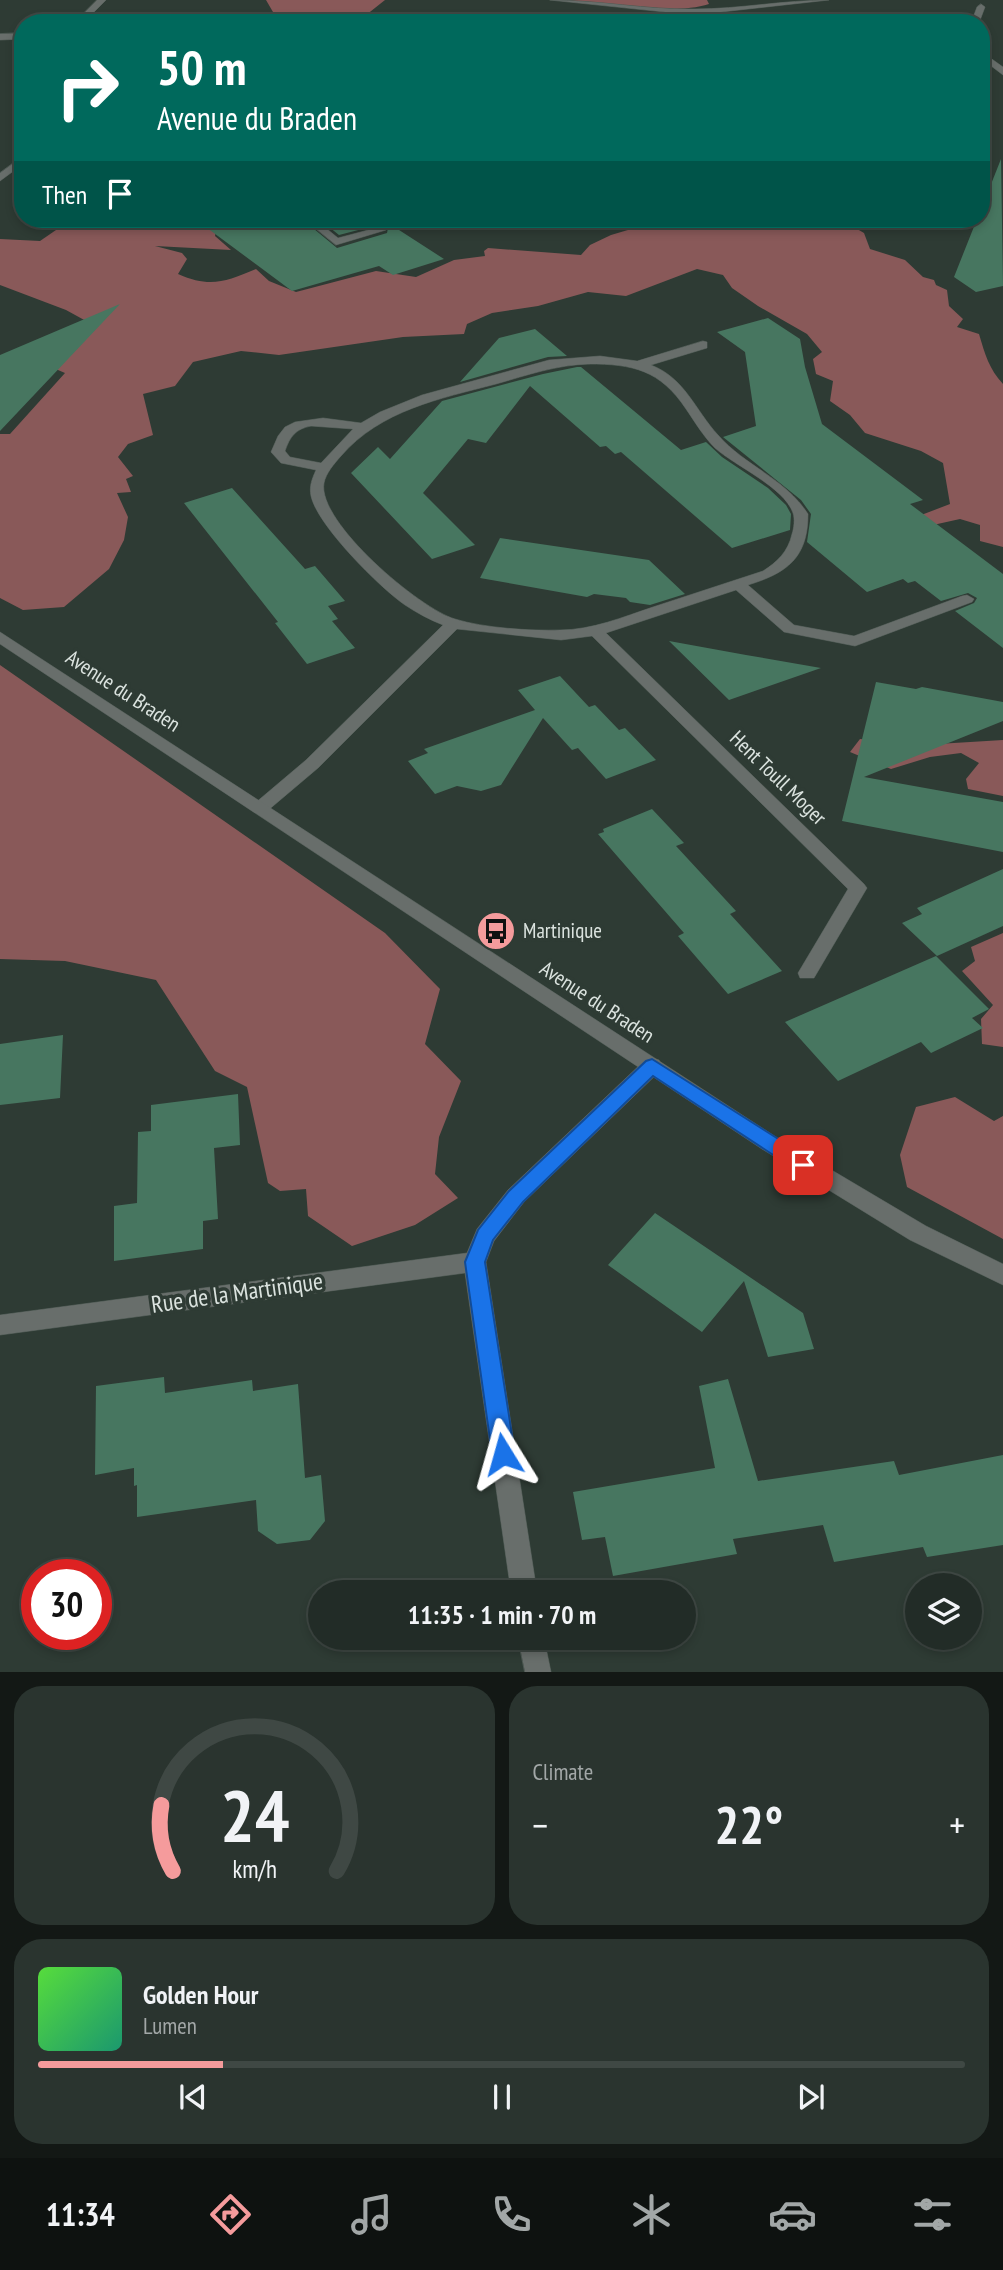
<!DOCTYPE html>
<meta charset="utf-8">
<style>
:root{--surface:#222c27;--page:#2a342f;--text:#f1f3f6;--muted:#a2a7a7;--line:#3f4844;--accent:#f59b9c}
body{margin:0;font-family:"PT Sans Narrow",sans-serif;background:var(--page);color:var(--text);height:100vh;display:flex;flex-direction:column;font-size:26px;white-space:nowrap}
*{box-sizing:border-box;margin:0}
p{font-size:23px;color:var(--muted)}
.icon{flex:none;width:38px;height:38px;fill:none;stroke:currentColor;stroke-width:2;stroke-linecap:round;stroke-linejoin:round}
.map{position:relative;height:1672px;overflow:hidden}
.details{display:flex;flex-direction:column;gap:14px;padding:14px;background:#131815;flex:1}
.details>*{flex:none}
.guide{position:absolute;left:14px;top:14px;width:976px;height:214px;border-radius:28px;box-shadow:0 4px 10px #0003,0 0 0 2px var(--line);background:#00695c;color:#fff;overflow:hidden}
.fabs{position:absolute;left:905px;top:1573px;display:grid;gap:14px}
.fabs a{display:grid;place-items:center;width:77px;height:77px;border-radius:50%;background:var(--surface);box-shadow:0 4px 10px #0003,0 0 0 2px var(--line);font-size:35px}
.speed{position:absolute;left:21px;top:1559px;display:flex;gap:14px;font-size:35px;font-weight:700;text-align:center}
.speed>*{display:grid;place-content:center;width:91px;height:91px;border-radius:50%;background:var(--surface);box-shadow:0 4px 10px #0003,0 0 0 2px var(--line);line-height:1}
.speed .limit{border:10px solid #d22;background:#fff;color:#111}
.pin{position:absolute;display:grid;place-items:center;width:60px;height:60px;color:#fff;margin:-30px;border-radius:14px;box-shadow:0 4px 10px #0006}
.me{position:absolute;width:77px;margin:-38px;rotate:352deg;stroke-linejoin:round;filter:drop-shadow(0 0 5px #0008)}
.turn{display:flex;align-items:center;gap:24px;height:147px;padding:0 28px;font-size:32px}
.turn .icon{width:91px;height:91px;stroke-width:2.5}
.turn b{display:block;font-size:49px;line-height:60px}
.then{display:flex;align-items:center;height:66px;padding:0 28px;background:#0003;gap:14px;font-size:26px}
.big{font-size:52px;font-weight:700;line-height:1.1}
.details .tile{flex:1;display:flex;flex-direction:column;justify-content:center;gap:10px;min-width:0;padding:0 24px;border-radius:28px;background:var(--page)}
.details .dial{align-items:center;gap:0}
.dial svg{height:182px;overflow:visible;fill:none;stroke:var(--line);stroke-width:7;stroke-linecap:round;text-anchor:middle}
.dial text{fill:var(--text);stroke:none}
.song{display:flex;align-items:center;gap:21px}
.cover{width:84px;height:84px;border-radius:10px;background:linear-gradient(135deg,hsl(110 70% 55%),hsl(160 70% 35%))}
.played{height:7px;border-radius:4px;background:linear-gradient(90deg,var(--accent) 20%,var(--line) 20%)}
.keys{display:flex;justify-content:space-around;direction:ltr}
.heat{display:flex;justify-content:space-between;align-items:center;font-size:38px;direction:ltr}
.details .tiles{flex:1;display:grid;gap:14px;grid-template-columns:1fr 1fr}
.tile:last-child{grid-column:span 2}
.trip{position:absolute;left:308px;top:1580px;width:388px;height:70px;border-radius:35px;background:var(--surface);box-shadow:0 4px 10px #0003,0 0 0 2px var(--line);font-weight:700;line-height:70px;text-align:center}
.tab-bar{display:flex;height:112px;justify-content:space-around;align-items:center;background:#0e1210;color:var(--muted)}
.tab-bar .icon{width:49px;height:49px}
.tab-bar .selected{color:var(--accent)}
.tab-bar b{font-size:32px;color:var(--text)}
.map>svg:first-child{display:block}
</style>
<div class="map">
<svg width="1003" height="1672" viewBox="0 0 1003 1672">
<rect width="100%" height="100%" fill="#2e3b34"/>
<path fill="#895959" d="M 266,0 L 385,0 L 356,23 L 250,23 L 273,12 Z
M 565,0 L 707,0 L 709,4 C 673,16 605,3 565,0 Z
M 72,219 L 218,219 L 215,236 L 231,250 L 155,246 L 182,253 L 187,259 L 178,274 C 210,288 225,282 256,269 L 269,281 L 296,292 L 376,271 L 416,277 L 454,260 L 485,256 L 484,251 L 488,248 L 581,255 L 590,245 L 611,235 L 665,219 L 840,219 L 864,233 L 870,249 L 905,260 L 923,277 L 934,280 L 936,285 L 947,290 L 949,306 L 963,319 L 957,327 L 979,334 C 985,354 989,369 1003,384 L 1003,547 L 980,541 L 980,525 L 960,519 L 924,527 L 903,522 L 950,504 L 943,463 L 921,451 L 865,433 L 850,415 L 830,401 L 833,381 L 816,374 L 813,359 L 822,352 L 807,334 L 758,306 L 732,288 L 723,275 L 697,269 L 626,296 L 588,292 L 538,306 L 492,313 L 467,324 L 464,334 L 403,337 L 279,355 L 241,351 L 193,362 L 175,386 L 143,394 L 153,435 L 128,444 L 118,457 L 133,476 L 126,479 L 131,492 L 117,493 L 128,517 L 124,540 L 109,569 L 64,607 L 23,610 L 0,598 L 0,434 L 10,434 L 65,373 L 44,364 L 97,327 L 66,310 L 0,285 L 0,239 L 40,241 Z
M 0,665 L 385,933 L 440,989 L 425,1044 L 461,1081 L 439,1137 L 435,1174 L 458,1198 L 415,1225 L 352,1246 L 308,1216 L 306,1189 L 280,1191 L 268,1183 L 247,1087 L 215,1071 L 156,980 L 65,961 L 0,959 Z
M 860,739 L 921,745 L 1003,740 L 1003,796 L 968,789 L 966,779 L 979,763 L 961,753 L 930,757 L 891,769 L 850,752 Z
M 1003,933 L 1003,1047 L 982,1044 L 981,1019 L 993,1005 L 962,971 L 975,961 L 971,947 Z
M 955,1097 L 994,1121 L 1003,1116 L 1003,1239 L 907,1187 L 900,1155 L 916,1107 Z"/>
<path fill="#477660" d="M 1001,159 L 1003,286 L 976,292 L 954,277 L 977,219 L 982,219 L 982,207 Z
M 195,219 L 302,219 L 337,248 L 387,233 L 388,228 L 376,219 L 382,219 L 444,259 L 393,275 L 379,266 L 292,291 Z
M 319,219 L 358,219 L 366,228 L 339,235 Z
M 120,304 L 0,431 L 0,355 Z
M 768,318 L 800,339 L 805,367 L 822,424 L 923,500 L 910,504 L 1003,574 L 1003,648 L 955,611 L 974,603 L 977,598 L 968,593 L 941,601 L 915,581 L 908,583 L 903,579 L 867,592 L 807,542 L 811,514 L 801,500 L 723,437 L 756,426 L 745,352 L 717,332 Z
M 535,329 L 567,356 L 548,357 L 460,382 L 499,338 Z
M 577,367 L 581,367 L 681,450 L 706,442 L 722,457 L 768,488 L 786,505 L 791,514 L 790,530 L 732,548 L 621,452 L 615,454 L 606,446 L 600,447 L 530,386 L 486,443 L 468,439 L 423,493 L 475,545 L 432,559 L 351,473 L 378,447 L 390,459 L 442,401 L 543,374 Z
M 232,488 L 305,569 L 315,566 L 345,601 L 328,606 L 338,619 L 332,621 L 355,648 L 307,664 L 275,623 L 278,622 L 184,503 Z
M 500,538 L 649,560 L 685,594 L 650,605 L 630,602 L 626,598 L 594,594 L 587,597 L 480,578 Z
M 669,641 L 746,655 L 821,668 L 729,700 Z
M 560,676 L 589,707 L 595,705 L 619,730 L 625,728 L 656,760 L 606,779 L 578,748 L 572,750 L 543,718 L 501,785 L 481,791 L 457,786 L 435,794 L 408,761 L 428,753 L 424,749 L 535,710 L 518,690 Z
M 876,682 L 916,689 L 922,687 L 1003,702 L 1003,721 L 864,777 L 1003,802 L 1003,852 L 842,821 Z
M 652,809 L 684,843 L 676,846 L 736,911 L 730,914 L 782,971 L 728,994 L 678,936 L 684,933 L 598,834 L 604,832 L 603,829 Z
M 1003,869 L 1003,926 L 937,956 L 902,923 L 922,914 L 917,908 Z
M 936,956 L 989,1009 L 972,1018 L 983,1028 L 931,1053 L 921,1042 L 838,1081 L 785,1022 Z
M 63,1035 L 60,1098 L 0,1105 L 0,1044 Z
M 238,1094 L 240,1145 L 214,1148 L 218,1219 L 203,1221 L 203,1249 L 114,1261 L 114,1206 L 137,1203 L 138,1132 L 151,1131 L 151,1105 Z
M 655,1213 L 803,1313 L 814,1349 L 768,1357 L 744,1281 L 702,1332 L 608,1265 Z
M 164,1377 L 165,1393 L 252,1380 L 253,1391 L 298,1384 L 305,1478 L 321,1475 L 325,1521 L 310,1540 L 277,1544 L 258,1531 L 256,1500 L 137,1517 L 137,1485 L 134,1486 L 134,1468 L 95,1475 L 96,1386 Z
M 728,1379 L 758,1481 L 894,1461 L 899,1475 L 1003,1455 L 1003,1545 L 927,1557 L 923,1547 L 834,1562 L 823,1525 L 733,1539 L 737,1554 L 613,1576 L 605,1537 L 582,1540 L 573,1492 L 715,1468 L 699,1386 Z"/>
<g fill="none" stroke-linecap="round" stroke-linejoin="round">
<defs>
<path id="pedestrian" d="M 981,4 L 985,7 L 979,23 L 971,23 L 977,7 Z
M 982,52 L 1003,67 L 1003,75 L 982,59 Z"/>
<path id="minor" d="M 97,0 L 106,0 L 93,13 L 93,23 L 85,23 L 85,12 Z
M 550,0 C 598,0 647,10 695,9 C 740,9 784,0 829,0 L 694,15 Z
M 23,33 L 23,39 L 0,40 L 0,34 Z
M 23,156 L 23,164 L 0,181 L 0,173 Z
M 304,219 L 315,219 L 338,238 L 372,229 L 360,219 L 372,219 L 386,230 L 336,245 Z
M 703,341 L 707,342 L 707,348 L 651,365 C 685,378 695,410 718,435 C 745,466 785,478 808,514 C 808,558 787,573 748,585 L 794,625 L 854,636 L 962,596 L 967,595 L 974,599 L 972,602 L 855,646 L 784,632 L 736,590 L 606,633 L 864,884 L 867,888 L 814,978 L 800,978 L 798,973 L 848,889 L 592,636 L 561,640 L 457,629 L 318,768 L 266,812 L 254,812 L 251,808 L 254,804 L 306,760 L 443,625 C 430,620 417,613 405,605 C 380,588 317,525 311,496 C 309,486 312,479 316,470 L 281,463 L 271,452 L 278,436 L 285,427 L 295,422 L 323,418 L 361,423 L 380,412 L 422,395 L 549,360 L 600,356 L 637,361 ZM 589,364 C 633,364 660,370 686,409 C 695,422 703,436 715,448 C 735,466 784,487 793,513 C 795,519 794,528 792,534 C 788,552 777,562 763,571 C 726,583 690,595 653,607 C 623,617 592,630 560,630 C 530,631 484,628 455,619 C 420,609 317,522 324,483 C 326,473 334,464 341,456 C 381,410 439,399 496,384 C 528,375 556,365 589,364 ZM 311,426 L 353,429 L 321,463 L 290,457 L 285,451 C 290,437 295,429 311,426 Z
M 652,1058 L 659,1060 L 662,1066 L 659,1072 L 524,1202 L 494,1241 L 486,1262 L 537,1592 L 511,1592 L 465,1273 L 0,1335 L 0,1315 L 467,1253 L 477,1229 L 508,1190 L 645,1060 Z
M 518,1638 L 544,1638 L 551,1672 L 525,1672 Z"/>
<path id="tertiary" d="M 0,632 L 776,1137 L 926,1226 L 1003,1264 L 1003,1285 L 910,1240 L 762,1149 L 0,644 Z"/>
</defs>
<use href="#pedestrian" stroke="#4d5953" stroke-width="1"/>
<use href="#minor" stroke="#4d5953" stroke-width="1"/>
<use href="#tertiary" stroke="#4d5953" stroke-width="1"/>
<use href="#pedestrian" fill="#686e6b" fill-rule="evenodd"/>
<use href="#minor" fill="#686e6b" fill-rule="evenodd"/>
<use href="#tertiary" fill="#686e6b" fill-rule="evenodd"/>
</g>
<path fill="#1a73e8" stroke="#114b97" stroke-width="2" d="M 652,1059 L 810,1159 L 813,1165 L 810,1170 L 803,1173 L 796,1170 L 653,1076 L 523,1202 L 493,1240 L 485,1262 L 515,1454 L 511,1461 L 503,1464 L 496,1461 L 492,1454 L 465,1262 L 478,1230 L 509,1191 L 646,1061 Z"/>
<defs>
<symbol id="bus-disc" viewBox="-11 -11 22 22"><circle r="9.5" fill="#f59b9c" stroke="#2e3b34"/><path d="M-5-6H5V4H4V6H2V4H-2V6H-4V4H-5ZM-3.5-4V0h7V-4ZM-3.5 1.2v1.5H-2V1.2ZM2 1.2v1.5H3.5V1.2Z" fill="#111"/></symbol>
</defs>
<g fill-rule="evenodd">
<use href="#bus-disc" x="474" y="909" width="44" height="44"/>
</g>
<g text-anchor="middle" stroke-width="7" stroke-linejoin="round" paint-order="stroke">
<g font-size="21" fill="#dbe3df" stroke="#2e3b34">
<text transform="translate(123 691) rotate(33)" y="7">Avenue du Braden</text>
<text transform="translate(778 778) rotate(44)" y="7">Hent Toull Moger</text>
<text transform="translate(597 1002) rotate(33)" y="7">Avenue du Braden</text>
</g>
<g font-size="21" fill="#dbe3df" stroke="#2e3b34" text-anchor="start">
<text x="523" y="938">Martinique</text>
</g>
<g font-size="24" fill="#dbe3df" stroke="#2e3b34">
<text transform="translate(237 1293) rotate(-8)" y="8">Rue de la Martinique</text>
</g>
</g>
</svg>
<div class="fabs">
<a><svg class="icon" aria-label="layers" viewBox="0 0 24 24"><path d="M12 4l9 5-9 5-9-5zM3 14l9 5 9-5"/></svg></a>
</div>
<div class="speed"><div class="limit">30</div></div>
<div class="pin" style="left:803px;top:1165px;background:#d93025"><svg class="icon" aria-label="arrive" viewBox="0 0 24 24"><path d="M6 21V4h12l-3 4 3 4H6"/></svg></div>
<svg class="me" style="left:503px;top:1454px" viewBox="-20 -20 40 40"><path d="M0-17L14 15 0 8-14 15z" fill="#1a73e8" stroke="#fff" stroke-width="4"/></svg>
<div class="trip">11:35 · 1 min · 70 m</div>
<div class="guide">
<div class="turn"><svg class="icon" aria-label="right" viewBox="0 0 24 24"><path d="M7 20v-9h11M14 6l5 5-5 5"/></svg><div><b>50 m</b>Avenue du Braden</div></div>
<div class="then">Then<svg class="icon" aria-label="arrive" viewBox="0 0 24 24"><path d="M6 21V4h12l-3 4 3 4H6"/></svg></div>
</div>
</div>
<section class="details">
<div class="tiles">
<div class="tile dial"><svg viewBox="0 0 100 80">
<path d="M14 69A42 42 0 1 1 86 69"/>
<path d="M14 69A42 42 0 0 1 9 40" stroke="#f59b9c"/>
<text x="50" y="56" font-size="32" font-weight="700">24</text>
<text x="50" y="72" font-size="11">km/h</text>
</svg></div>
<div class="tile"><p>Climate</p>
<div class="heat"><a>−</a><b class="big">22°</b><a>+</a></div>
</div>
<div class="tile">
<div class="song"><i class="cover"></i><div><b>Golden Hour</b><p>Lumen</p></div></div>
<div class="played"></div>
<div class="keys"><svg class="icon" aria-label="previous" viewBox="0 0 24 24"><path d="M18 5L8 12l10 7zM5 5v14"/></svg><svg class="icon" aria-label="pause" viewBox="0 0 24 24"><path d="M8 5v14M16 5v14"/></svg><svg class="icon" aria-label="next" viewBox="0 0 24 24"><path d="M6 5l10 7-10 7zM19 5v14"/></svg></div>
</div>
</div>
</section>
<nav class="tab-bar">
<b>11:34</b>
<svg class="icon selected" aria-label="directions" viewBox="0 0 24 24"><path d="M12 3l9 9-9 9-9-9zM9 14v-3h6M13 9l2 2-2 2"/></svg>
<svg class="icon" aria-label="music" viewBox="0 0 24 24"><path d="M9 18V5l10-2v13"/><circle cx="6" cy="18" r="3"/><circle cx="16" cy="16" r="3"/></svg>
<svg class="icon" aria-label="phone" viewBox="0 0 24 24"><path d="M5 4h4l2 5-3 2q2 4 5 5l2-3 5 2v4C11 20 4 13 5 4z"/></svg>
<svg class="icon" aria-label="climate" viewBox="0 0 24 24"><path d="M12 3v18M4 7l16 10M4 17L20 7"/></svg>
<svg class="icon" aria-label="car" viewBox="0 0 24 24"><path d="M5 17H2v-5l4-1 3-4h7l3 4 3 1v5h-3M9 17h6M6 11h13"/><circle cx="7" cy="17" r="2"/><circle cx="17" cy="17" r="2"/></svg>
<svg class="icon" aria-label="filters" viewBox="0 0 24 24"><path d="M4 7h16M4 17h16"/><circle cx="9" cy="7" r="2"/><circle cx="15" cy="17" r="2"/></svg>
</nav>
